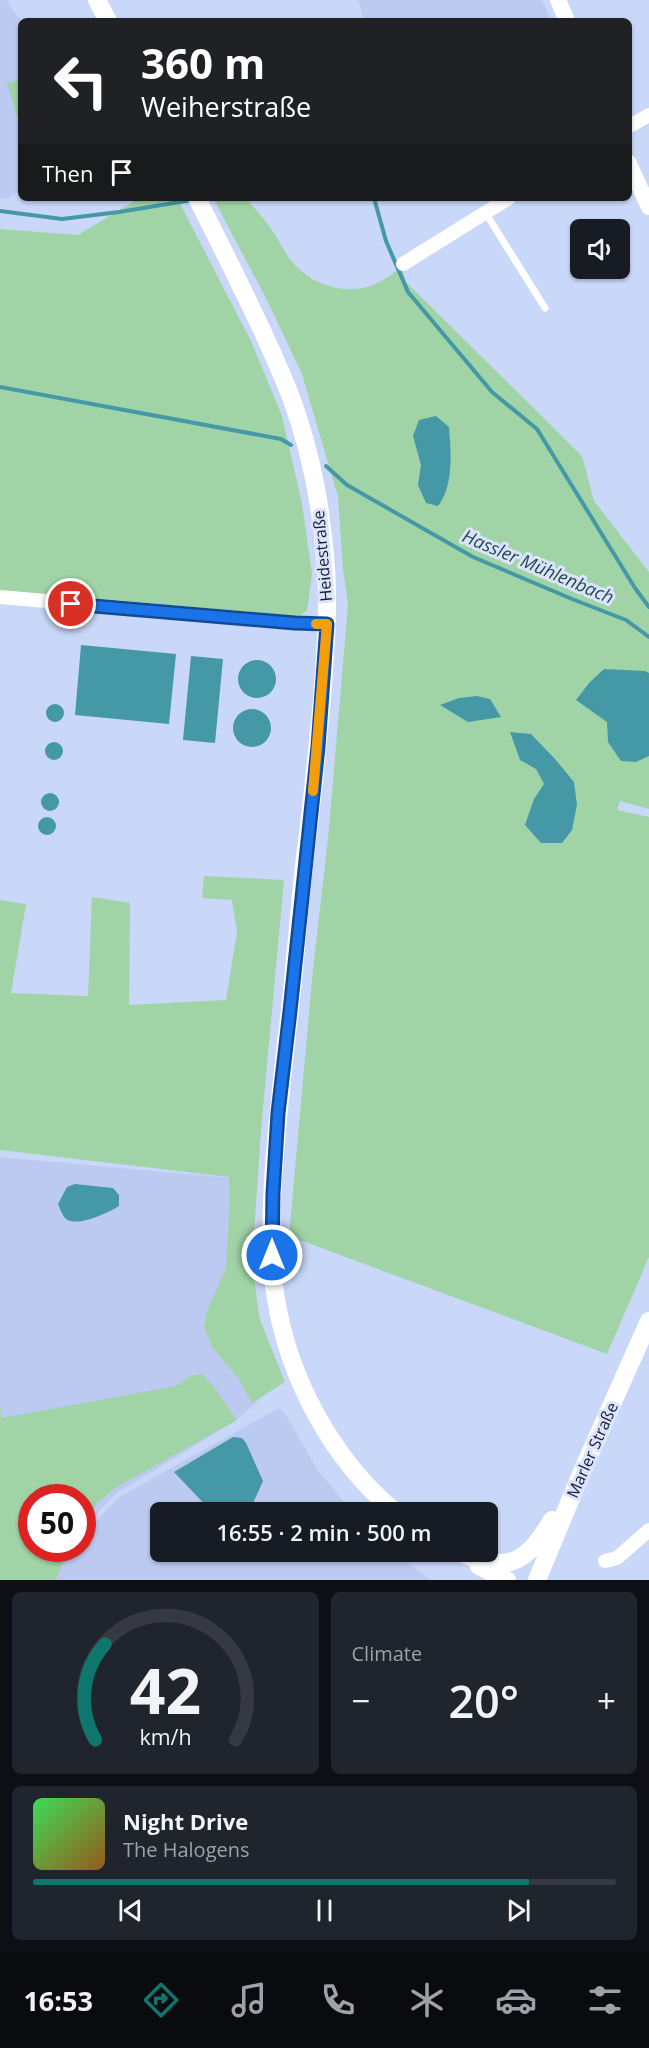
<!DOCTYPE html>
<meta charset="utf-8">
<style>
:root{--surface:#171b24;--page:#20242c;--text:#f1f3f6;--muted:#9ea1a6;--line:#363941;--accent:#0f766e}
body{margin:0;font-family:"Open Sans",sans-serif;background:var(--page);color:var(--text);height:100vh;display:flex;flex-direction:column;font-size:22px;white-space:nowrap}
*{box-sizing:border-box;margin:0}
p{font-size:20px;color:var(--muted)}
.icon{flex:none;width:33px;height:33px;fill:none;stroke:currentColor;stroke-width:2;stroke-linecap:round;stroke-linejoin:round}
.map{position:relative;height:1580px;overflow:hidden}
.drawer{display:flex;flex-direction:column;gap:12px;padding:12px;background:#0d0f14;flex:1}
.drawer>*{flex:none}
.top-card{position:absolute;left:18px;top:18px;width:614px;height:183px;border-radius:9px;box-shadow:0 2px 4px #0004;background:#202124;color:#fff;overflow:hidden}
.tools{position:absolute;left:570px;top:219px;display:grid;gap:12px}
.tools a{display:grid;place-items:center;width:60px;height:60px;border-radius:9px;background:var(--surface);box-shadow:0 2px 4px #0004;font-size:30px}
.speed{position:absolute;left:18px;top:1484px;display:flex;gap:12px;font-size:30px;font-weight:700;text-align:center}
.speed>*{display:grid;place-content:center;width:78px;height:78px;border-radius:50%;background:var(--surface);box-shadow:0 2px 4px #0004;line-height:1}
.speed .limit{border:9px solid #d22;background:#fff;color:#111}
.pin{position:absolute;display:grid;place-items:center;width:51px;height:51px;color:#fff;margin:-26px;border:3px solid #fff;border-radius:50%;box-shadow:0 2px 6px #0007}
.me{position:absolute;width:66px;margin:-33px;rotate:0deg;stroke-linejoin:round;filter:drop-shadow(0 0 4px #0008)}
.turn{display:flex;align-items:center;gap:21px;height:126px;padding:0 24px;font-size:27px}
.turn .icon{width:78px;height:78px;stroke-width:2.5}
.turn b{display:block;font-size:42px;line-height:51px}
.then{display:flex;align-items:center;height:57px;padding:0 24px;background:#0003;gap:12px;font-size:22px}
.big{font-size:45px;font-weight:600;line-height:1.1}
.drawer .widget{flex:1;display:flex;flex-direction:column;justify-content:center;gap:9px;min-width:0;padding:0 21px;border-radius:9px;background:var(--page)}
.drawer .dial{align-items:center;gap:0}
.dial svg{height:156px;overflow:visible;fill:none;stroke:var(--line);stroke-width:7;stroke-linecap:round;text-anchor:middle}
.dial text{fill:var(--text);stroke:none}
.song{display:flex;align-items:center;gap:18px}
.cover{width:72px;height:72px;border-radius:9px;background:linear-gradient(135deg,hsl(130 70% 55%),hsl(30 70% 35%))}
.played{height:6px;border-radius:3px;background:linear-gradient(90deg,var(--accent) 85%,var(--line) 85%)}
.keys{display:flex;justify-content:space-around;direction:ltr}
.heat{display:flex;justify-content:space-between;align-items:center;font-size:33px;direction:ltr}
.drawer .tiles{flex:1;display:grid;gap:12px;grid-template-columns:1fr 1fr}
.widget:last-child{grid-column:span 2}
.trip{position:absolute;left:150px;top:1502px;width:348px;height:60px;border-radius:9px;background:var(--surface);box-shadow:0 2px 4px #0004;font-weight:600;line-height:60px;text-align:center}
.tabs{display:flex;height:96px;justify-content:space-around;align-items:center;background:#090b0e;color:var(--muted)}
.tabs .icon{width:42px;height:42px}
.tabs .selected{color:var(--accent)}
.tabs b{font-size:27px;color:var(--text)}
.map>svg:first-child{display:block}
</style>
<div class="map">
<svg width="649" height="1580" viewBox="0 0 649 1580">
<rect width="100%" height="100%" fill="#c9d7f9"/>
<path fill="#bccaf1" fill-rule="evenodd" d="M 0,0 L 6,0 L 21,21 L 21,189 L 6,199 L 0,198 Z
M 358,0 L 542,0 L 551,21 L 364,21 Z
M 0,1157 L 253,1180 L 255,1211 L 252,1264 L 257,1322 L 278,1382 L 237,1420 L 117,1493 L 102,1507 L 87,1530 L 121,1496 L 279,1408 L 286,1415 L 318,1471 L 353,1512 L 160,1512 L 160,1551 L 393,1551 L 430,1580 L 0,1580 ZM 32,1497 L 82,1497 L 82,1548 L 32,1548 Z"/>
<path fill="#a0d4a7" d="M 21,79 L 21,115 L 17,116 L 7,83 Z
M 139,198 L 177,198 L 251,341 L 282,416 L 302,504 L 312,574 L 307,610 L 296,619 L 0,592 L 0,229 L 78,235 Z
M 213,198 L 246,198 C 255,209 265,219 272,230 C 280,242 286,256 295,265 C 314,286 348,296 375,284 C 385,280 394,272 402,267 L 406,282 L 582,456 L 594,501 L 649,572 L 649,809 L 620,801 L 617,810 L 649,817 L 649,1257 L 607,1354 L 289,1236 L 313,969 L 328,839 L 348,605 L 343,569 L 338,497 L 302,374 L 267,300 Z
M 204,876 L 284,880 L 261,1130 L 252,1264 L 260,1320 L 285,1382 L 252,1403 L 238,1378 L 212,1347 L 204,1326 L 207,1311 L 226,1268 L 230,1198 L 229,1177 L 0,1150 L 0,900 L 26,904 L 11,993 L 88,996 L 92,897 L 130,903 L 129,1005 L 226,1000 L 237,932 L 232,900 L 202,898 Z
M 202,1374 L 214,1387 L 237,1420 L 115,1488 L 97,1503 L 83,1521 L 82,1497 L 32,1497 L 32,1548 L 69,1548 L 56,1580 L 0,1580 L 0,1407 L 2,1418 L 176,1386 L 190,1376 Z"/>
<path fill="#4599a6" d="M 436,416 L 449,427 C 451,451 454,486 438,506 L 426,503 L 418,485 L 421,465 L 413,436 L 419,420 Z
M 81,645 L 176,654 L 169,724 L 75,715 Z
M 191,656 L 223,659 L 215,743 L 183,740 Z
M238 679a19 19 0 1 1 38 0a19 19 0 1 1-38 0Z
M 604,669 L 645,671 L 649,673 L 649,756 L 636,762 L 621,761 L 608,742 L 607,722 L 576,700 L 589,683 Z
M 477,696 L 490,699 L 501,717 L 468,722 L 440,705 L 459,698 Z
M46 713a9 9 0 1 1 18 0a9 9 0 1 1-18 0Z
M233 728a19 19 0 1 1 38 0a19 19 0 1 1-38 0Z
M 510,732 L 531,734 L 555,759 L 574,782 L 577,805 L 572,830 L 562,843 L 541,843 L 525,825 L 534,799 L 544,784 L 536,769 L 520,760 Z
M45 751a9 9 0 1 1 18 0a9 9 0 1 1-18 0Z
M41 802a9 9 0 1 1 18 0a9 9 0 1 1-18 0Z
M38 826a9 9 0 1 1 18 0a9 9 0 1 1-18 0Z
M 75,1184 L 113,1188 L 119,1195 L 119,1206 C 109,1212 76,1229 65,1218 C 62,1215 60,1208 58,1204 L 67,1187 Z
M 233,1437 L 242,1438 L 246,1443 L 263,1481 L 249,1512 L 212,1512 L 174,1472 Z"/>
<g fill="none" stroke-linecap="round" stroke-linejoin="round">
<path stroke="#4599a6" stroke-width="4" d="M 374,198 L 386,241 L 408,292 L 492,392 L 537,429 L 635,588 L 649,607
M 0,211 L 62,219 L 119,212 L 192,200
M 0,387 L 281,439 L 291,445
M 326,466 L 347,485 L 473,557 L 572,599 L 626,620 L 649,637"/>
<path stroke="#fff" stroke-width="7" d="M 485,212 L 545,308"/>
<path stroke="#fff" stroke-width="14" d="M 628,127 L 649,115
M 403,264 L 509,198
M 0,597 L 295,623 L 327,624
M 605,1561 L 617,1558 L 649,1530"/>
<path stroke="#fff" stroke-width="16" d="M 558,0 L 567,21
M 628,162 L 649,207"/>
<path stroke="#fff" stroke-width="18" d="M 97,0 L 108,21
M 197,198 C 229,262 262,326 289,392 C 310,447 322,509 326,568 C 329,612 325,655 322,699 C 317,752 312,805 305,857 C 298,919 294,981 286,1043 C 280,1096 274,1149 272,1202 C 271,1234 270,1267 276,1299 C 289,1379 332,1459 395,1512
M 457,1551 C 507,1574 525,1565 552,1520
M 479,1566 L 507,1580
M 537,1580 L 584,1467 L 649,1321"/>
</g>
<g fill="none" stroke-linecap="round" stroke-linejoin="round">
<defs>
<path id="route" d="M 71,604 L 295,623 L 327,624 L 318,747 L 290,1011 L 278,1113 L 273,1193 L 272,1255"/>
</defs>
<use href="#route" stroke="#114b97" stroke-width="15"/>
<use href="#route" stroke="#1a73e8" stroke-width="10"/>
<path stroke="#f59e0b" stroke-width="10" d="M 313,791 L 327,624 L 316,624"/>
</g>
<g text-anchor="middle" stroke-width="6" stroke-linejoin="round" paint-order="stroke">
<g font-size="16" fill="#141c30" stroke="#dbe4fc">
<text transform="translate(322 556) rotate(-95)" y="6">Heidestraße</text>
<text transform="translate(592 1450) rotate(-66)" y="6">Marler Straße</text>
</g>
<g font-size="18" font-style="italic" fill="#22494e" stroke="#dbe4fc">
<text transform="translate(538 567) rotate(23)" y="6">Hassler Mühlenbach</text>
</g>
</g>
</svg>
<div class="tools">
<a><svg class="icon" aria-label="sound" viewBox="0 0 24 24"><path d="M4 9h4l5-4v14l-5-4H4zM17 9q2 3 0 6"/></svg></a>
</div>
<div class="speed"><div class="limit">50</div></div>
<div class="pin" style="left:71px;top:604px;background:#d93025"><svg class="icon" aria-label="arrive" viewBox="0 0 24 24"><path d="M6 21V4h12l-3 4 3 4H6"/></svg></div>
<svg class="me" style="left:272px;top:1255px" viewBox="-20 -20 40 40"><circle r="17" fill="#1a73e8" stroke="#fff" stroke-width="3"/><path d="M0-11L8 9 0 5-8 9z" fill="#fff"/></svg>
<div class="trip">16:55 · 2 min · 500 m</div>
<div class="top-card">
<div class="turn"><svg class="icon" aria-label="left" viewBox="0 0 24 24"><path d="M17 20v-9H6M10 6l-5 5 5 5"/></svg><div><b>360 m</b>Weiherstraße</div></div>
<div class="then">Then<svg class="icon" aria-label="arrive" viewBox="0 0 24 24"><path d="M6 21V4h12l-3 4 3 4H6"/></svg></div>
</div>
</div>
<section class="drawer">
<div class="tiles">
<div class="widget dial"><svg viewBox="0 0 100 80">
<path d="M14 69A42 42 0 1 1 86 69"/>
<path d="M14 69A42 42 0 0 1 19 20" stroke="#0f766e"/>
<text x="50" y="56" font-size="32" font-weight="700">42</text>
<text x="50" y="72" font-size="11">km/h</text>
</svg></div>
<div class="widget"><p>Climate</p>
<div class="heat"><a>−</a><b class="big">20°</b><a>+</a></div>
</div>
<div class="widget">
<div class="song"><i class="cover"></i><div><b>Night Drive</b><p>The Halogens</p></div></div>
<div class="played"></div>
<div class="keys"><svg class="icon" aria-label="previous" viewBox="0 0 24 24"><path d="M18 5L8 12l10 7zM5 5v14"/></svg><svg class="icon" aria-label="pause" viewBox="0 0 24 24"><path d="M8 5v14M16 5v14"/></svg><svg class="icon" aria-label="next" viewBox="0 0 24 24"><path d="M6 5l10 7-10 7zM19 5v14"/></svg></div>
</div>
</div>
</section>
<nav class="tabs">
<b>16:53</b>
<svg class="icon selected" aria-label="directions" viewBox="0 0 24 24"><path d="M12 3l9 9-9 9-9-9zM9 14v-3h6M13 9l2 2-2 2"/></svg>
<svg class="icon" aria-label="music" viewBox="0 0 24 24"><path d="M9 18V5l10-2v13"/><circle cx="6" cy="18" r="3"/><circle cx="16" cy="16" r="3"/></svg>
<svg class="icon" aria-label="phone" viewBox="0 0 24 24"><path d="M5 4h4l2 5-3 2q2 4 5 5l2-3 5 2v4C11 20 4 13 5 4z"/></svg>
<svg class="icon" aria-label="climate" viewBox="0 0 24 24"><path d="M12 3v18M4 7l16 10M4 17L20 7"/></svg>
<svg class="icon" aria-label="car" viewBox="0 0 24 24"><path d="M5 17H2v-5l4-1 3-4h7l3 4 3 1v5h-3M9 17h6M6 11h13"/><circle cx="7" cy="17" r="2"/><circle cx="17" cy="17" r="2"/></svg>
<svg class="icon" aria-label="filters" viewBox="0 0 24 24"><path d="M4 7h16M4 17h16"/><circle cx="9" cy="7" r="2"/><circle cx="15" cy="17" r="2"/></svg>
</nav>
